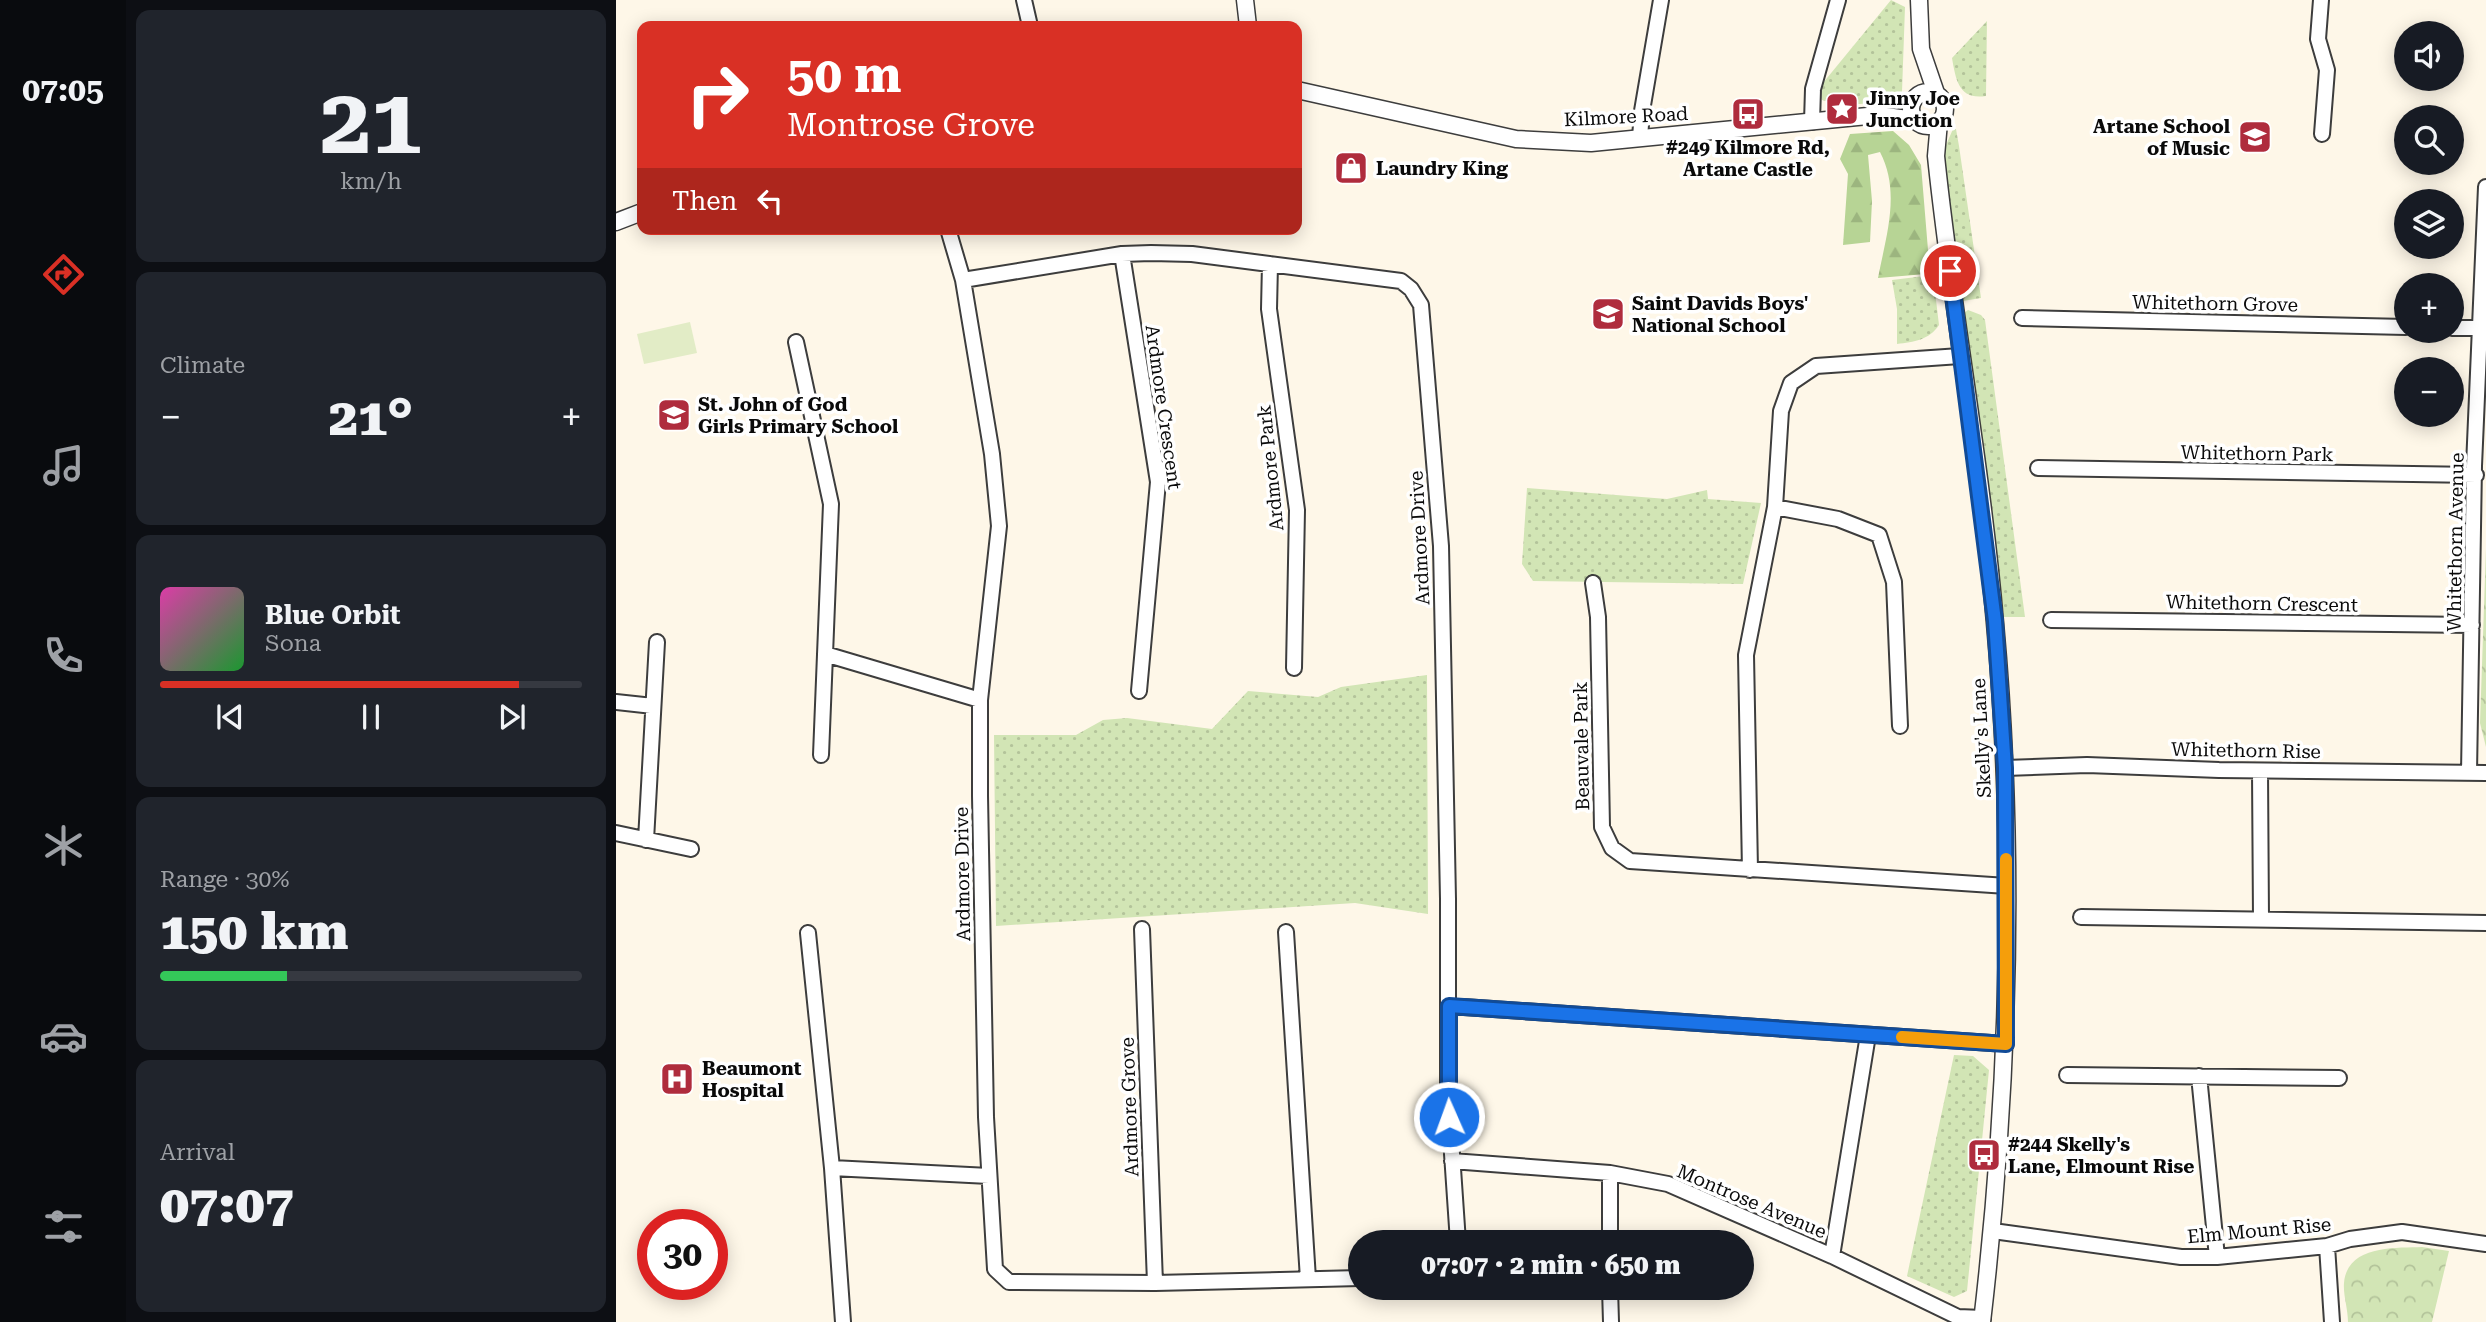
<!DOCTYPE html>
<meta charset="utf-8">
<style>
:root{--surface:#171b24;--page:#20242c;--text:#f1f3f6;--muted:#9ea1a6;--line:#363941;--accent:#d93025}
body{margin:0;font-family:"Roboto Serif",serif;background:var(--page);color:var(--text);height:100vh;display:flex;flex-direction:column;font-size:26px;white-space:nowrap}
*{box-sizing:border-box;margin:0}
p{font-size:23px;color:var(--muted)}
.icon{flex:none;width:38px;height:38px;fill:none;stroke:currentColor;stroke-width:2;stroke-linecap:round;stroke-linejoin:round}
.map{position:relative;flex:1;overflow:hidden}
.drawer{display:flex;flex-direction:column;gap:10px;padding:10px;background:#0d0f14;width:490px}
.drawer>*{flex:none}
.guide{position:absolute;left:21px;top:21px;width:665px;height:214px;border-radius:14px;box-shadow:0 4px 18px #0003;background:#d93025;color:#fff;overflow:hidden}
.buttons{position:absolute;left:1778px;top:21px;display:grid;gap:14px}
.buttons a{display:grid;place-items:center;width:70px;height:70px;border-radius:50%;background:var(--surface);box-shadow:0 4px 18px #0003;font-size:35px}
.speed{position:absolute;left:21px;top:1209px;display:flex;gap:14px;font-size:35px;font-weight:700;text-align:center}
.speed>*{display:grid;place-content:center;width:91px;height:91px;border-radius:50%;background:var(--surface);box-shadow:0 4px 18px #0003;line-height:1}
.speed .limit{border:10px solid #d22;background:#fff;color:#111}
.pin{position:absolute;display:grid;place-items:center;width:60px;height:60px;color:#fff;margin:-30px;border:4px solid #fff;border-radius:50%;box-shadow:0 2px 7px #0007}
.me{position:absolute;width:77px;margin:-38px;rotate:358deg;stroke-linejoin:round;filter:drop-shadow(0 0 5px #0008)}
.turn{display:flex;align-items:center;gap:24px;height:147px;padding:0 35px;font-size:32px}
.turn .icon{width:91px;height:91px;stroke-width:2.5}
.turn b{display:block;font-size:49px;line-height:60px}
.then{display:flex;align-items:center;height:66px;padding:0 35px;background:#0003;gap:14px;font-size:26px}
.big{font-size:52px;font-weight:800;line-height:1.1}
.drawer .tile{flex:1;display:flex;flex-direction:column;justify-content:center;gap:10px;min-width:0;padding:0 24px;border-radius:14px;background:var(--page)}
.drawer .dial{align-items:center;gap:0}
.dial b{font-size:91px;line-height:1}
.song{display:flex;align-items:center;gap:21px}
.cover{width:84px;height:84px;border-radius:10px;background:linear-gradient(135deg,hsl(320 70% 55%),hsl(130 70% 35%))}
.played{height:7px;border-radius:4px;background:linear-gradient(90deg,var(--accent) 85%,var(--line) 85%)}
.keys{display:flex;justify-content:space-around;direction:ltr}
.heat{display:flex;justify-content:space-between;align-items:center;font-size:38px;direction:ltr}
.charge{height:10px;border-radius:5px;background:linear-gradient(90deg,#34c759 30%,var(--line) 0)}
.trip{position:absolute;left:732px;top:1230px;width:406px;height:70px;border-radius:35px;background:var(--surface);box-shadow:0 4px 18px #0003;font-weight:800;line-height:70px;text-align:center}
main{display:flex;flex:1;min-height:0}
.dock{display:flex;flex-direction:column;width:126px;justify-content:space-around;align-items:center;background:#090b0e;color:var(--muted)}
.dock .icon{width:49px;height:49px}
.dock .selected{color:var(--accent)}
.dock b{font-size:32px;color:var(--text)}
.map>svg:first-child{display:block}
</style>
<main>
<nav class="dock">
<b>07:05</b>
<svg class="icon selected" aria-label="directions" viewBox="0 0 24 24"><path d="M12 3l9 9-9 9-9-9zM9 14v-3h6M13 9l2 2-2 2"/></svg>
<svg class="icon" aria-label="music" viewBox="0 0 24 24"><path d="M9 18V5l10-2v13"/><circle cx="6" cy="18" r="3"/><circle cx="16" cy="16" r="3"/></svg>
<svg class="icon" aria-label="phone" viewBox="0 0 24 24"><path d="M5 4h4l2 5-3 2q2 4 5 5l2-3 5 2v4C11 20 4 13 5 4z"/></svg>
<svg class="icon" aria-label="climate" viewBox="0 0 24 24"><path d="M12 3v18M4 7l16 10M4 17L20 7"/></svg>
<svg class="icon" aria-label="car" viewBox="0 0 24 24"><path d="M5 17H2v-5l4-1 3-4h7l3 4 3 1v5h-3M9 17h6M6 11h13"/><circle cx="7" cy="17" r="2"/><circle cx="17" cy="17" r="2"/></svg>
<svg class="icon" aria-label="filters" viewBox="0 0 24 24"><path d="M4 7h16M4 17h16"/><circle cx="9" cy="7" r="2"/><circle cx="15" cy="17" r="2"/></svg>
</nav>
<section class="drawer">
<div class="tile dial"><b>21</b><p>km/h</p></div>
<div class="tile"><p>Climate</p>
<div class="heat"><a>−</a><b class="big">21°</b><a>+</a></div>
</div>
<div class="tile">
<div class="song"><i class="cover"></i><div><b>Blue Orbit</b><p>Sona</p></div></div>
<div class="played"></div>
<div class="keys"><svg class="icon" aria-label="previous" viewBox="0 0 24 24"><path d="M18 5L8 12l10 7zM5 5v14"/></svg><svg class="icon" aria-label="pause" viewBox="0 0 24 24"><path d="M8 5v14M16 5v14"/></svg><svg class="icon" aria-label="next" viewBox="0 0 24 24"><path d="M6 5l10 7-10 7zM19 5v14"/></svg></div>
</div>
<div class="tile"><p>Range · 30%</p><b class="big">150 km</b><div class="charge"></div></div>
<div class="tile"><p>Arrival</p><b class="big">07:07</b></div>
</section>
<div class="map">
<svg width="1870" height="1322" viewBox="0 0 1870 1322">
<defs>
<pattern id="grass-dots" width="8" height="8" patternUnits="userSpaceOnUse" patternTransform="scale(1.75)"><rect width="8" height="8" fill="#d2e5b5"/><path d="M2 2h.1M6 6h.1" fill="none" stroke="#b3c39a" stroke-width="1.8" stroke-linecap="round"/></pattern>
<pattern id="forest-firs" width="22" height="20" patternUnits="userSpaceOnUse" patternTransform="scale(1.75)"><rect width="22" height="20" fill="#b7d495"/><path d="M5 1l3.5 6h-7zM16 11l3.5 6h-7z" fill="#9cb57f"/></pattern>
<pattern id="park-crowns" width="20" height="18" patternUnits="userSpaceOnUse" patternTransform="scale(1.75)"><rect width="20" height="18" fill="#d2e5b5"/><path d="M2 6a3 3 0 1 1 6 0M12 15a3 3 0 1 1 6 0" fill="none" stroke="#b3c39a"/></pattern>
</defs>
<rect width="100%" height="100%" fill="#fef7e8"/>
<path fill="url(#grass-dots)" d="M 1275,0 L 1289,7 L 1286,92 C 1265,106 1229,107 1206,100 L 1202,89 Z
M 1371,21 L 1370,96 C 1343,100 1340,81 1336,58 Z
M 1337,129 L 1340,129 L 1343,146 L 1365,298 L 1347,301 L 1327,152 Z
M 1317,275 L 1323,325 C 1313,340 1298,342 1281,344 L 1281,309 L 1276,280 Z
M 1352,310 L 1365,315 L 1369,320 L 1409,617 L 1388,617 L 1372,482 L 1348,313 Z
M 911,488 L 1051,499 L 1091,490 L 1092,499 L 1145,503 L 1127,584 L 917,581 L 906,564 Z
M 811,675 L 812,914 L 739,903 L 380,926 L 378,735 L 460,735 L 487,720 L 511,718 L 596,729 L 632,691 L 702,697 L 725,687 Z
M 1338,1055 L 1357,1056 L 1373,1070 L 1351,1291 L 1338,1297 L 1291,1276 Z"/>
<path fill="url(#forest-firs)" d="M 1277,131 L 1293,145 L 1305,165 L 1313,262 L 1310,274 L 1262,278 C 1270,236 1285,192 1264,152 L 1252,155 L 1256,201 L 1254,242 L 1227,245 L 1232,174 L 1224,159 L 1234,134 Z"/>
<path fill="url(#park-crowns)" d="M 1870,548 L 1870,747 L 1864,723 Z
M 1806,1247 L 1833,1251 L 1816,1322 L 1732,1322 C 1732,1309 1727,1295 1728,1283 C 1731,1245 1779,1248 1806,1247 Z"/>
<path fill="#e2ecc6" d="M 74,322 L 81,353 L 28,364 L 21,334 Z"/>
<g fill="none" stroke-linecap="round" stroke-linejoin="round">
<defs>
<path id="minor" d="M 408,0 L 414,26
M 1705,0 L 1702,39 L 1711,70 L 1706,134
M 1196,122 L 1197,89 L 1222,0
M 1024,138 L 1026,111 L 1045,0
M 332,229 L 347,280 L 376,454 L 383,526 L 364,700 L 364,796 L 370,1117 L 379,1269 L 393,1282 L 539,1283 L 744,1278
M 506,254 L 542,482 L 523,691
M 654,264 L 653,309 L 681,510 L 678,668
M 347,280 L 506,254 L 535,253 L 576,254 L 785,281 L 795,289 L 805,305 L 825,546 L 832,899 L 832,1095 L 842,1242
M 1406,318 L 1790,327
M 1836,328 L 1865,328
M 180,342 L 215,504 L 205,755
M 1422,468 L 1860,475
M 1159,507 L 1222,519 L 1263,535 L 1278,582 L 1284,726
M 977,583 L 982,617 L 986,827 L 996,848 L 1014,861 L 1391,886
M 1435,620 L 1856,625
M 209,654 L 364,700
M 0,702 L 37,706
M 1389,768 L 1471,765 L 1603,770 L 1870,773
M 1644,771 L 1645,919
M 1853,773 L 1858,466 L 1870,187
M 0,833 L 75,849
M 30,840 L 41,642
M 1134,870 L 1130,655 L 1159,507 L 1165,411 L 1175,383 L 1200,366 L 1344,356
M 1465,917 L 1870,923
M 526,929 L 539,1283
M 670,932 L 692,1279
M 192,933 L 216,1168 L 227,1322
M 833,1006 L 1390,1044
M 1451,1075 L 1723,1078
M 1583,1076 L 1601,1257
M 836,1161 L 994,1173 L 1052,1184 L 1216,1256 L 1342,1317 L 1367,1318
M 216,1168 L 373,1176
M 1377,1231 L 1565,1257 L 1601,1257 L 1711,1246 L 1734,1239 L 1786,1232 L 1870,1244
M 994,1242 L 994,1173
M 1711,1246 L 1716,1322
M 1216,1256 L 1252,1035
M 994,1288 L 995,1322"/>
<path id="tertiary" d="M 629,0 L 632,26
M 1303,0 L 1305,49 L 1320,93
M 681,90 L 900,139 L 975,143 L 1262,115 L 1299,120
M1295 109a17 17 0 1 1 34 0a17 17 0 1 1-34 0Z
M 1323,122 L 1320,156 C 1336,312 1366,467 1379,623 C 1400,856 1393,1090 1366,1322
M 0,222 L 26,212"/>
</defs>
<use href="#minor" stroke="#3d3d3d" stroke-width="18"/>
<use href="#tertiary" stroke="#3d3d3d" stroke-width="19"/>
<use href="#minor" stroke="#fff" stroke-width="14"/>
<use href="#tertiary" stroke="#fff" stroke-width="16"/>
</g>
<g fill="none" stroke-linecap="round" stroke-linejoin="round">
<defs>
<path id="route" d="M 833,1117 L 833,1006 L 1390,1044 L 1389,768 L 1379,621 L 1334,271"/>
</defs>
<use href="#route" stroke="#114b97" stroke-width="18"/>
<use href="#route" stroke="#1a73e8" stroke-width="12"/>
<path stroke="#f59e0b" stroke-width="12" d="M 1286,1037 L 1390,1044 L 1390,859"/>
</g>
<defs>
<symbol id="sight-square" viewBox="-11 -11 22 22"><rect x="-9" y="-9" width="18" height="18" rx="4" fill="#af2c3d" stroke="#fff"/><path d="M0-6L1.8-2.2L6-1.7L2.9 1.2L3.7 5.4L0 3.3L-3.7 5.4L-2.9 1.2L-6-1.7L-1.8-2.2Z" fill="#fff"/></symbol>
<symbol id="bus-square" viewBox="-11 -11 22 22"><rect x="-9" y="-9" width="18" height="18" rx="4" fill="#af2c3d" stroke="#fff"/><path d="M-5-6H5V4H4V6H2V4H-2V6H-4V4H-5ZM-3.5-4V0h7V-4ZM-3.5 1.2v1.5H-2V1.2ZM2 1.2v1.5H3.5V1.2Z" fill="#fff"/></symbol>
<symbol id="school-square" viewBox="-11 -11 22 22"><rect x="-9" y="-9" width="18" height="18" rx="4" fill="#af2c3d" stroke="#fff"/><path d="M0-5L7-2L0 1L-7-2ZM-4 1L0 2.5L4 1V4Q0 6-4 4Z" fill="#fff"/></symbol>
<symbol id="shop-square" viewBox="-11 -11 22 22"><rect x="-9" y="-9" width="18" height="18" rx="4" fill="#af2c3d" stroke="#fff"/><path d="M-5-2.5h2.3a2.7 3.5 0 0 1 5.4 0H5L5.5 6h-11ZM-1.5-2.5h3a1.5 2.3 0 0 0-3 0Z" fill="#fff"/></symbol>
<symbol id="hospital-square" viewBox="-11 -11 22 22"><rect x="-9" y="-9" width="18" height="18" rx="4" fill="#af2c3d" stroke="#fff"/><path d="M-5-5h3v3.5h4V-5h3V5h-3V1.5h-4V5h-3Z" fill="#fff"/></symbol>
</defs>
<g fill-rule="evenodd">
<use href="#sight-square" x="1207" y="90" width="38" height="38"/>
<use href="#bus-square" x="1113" y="95" width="38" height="38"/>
<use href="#school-square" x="1620" y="118" width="38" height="38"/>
<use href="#shop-square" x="716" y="149" width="38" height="38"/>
<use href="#school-square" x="973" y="295" width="38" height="38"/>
<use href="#school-square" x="39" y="396" width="38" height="38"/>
<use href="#hospital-square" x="42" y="1060" width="38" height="38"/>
<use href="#bus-square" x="1349" y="1136" width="38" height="38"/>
</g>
<g text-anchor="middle" stroke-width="7" stroke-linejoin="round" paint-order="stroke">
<g font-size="19" font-weight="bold" fill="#0a0a0a" stroke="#fff" text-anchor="start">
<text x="1250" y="105">Jinny Joe<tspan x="1250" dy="22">Junction</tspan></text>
<text x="1614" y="133" text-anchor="end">Artane School<tspan x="1614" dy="22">of Music</tspan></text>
<text x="1132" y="154" text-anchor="middle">#249 Kilmore Rd,<tspan x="1132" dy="22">Artane Castle</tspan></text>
<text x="760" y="175">Laundry King</text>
<text x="1016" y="310">Saint Davids Boys'<tspan x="1016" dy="22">National School</tspan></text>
<text x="82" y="411">St. John of God<tspan x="82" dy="22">Girls Primary School</tspan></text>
<text x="86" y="1075">Beaumont<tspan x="86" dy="22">Hospital</tspan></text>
<text x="1392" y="1151">#244 Skelly's<tspan x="1392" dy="22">Lane, Elmount Rise</tspan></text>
</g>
<g font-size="19" fill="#0a0a0a" stroke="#fff">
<text transform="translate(1010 116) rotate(-3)" y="7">Kilmore Road</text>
<text transform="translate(1599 303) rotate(1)" y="7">Whitethorn Grove</text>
<text transform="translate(548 407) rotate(82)" y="7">Ardmore Crescent</text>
<text transform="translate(1641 453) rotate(1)" y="7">Whitethorn Park</text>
<text transform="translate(654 468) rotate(-96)" y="7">Ardmore Park</text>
<text transform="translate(803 538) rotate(-93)" y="7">Ardmore Drive</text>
<text transform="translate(1839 542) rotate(-89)" y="7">Whitethorn Avenue</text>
<text transform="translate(1646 603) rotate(1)" y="7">Whitethorn Crescent</text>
<text transform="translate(1365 738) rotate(-93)" y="7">Skelly's Lane</text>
<text transform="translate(965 746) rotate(-91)" y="7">Beauvale Park</text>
<text transform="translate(1630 750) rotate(1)" y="7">Whitethorn Rise</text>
<text transform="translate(346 874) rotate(-91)" y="7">Ardmore Drive</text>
<text transform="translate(513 1107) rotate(-92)" y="7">Ardmore Grove</text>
<text transform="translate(1136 1201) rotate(23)" y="7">Montrose Avenue</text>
<text transform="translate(1643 1230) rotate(-5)" y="7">Elm Mount Rise</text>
</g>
</g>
</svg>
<div class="buttons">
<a><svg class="icon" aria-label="sound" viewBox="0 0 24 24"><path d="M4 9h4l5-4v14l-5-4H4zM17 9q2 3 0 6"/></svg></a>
<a><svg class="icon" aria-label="search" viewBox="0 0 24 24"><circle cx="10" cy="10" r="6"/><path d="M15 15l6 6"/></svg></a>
<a><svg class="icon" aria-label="layers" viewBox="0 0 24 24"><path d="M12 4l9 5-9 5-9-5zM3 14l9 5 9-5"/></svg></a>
<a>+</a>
<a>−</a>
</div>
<div class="speed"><div class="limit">30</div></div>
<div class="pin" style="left:1334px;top:271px;background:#d93025"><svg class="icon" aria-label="arrive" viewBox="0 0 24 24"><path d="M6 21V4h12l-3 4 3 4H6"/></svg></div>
<svg class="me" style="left:833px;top:1117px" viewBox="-20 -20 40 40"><circle r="17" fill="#1a73e8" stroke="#fff" stroke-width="3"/><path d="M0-11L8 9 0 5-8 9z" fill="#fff"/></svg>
<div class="trip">07:07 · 2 min · 650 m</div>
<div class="guide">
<div class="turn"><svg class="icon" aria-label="right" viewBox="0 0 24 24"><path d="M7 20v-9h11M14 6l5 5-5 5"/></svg><div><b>50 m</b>Montrose Grove</div></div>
<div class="then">Then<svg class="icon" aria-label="left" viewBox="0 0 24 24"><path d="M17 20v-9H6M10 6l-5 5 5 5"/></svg></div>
</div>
</div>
</main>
